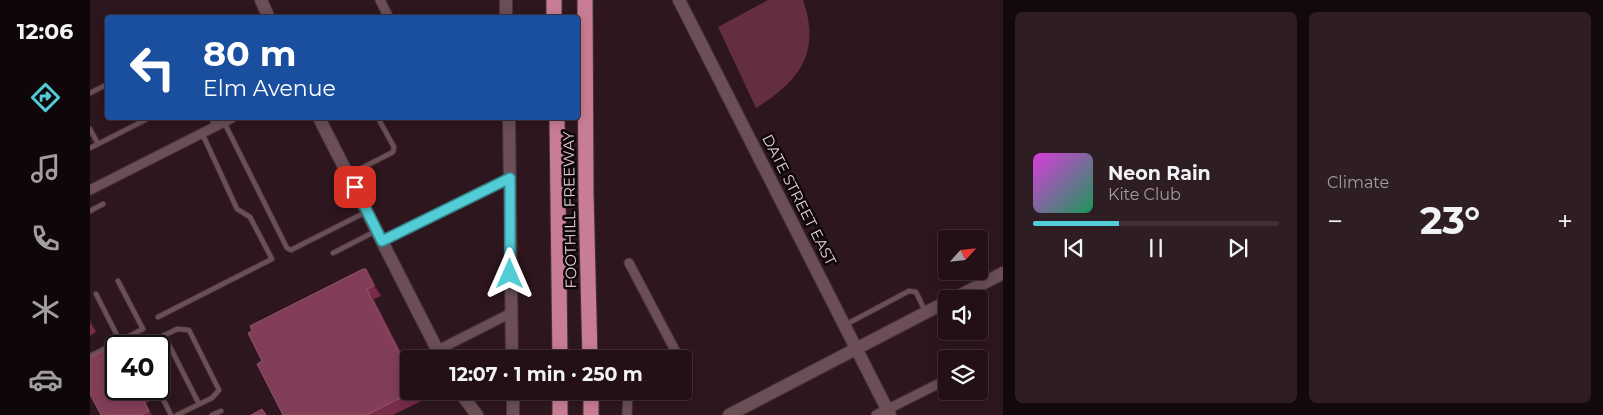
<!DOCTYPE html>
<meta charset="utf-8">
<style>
:root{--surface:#221016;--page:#2e1e23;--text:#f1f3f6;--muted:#a29da1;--line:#3f3035;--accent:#52ccd6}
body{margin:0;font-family:Montserrat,sans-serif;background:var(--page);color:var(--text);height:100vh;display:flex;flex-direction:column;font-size:19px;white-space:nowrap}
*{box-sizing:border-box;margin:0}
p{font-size:16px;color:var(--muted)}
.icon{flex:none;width:28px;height:28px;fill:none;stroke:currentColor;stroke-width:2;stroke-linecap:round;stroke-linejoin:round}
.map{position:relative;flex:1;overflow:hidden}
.drawer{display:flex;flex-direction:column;gap:12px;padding:12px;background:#13090c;width:600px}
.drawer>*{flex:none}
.guide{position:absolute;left:15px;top:15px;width:475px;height:105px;border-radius:5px;box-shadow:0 2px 12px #0003,0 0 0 1px var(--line);background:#1a4fa0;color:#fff;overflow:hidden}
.needle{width:32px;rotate:63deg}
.buttons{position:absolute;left:848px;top:230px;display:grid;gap:10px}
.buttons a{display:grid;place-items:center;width:50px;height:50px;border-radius:5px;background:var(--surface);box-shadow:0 2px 12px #0003,0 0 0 1px var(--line);font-size:25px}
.speed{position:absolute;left:15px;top:335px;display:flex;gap:10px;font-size:25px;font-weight:700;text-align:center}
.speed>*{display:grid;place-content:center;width:65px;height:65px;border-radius:50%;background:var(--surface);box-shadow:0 2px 12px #0003,0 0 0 1px var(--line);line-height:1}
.speed .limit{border:2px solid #111;border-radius:8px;background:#fff;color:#111}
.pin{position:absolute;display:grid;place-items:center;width:42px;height:42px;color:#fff;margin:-21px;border-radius:10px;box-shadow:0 2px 8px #0006}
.me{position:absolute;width:55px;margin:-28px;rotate:0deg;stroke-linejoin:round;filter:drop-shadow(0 0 4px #0008)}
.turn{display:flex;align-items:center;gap:18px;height:105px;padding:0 15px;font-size:22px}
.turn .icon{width:65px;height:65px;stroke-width:2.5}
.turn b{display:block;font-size:35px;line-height:42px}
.big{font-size:38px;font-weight:700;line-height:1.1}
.drawer .card{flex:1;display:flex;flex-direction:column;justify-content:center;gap:8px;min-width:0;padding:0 18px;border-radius:8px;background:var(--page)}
.song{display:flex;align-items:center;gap:15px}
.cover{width:60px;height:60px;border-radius:8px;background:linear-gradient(135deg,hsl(300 70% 55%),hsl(150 70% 35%))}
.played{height:5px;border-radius:2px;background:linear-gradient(90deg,var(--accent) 35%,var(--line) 35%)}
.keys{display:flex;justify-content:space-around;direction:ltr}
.heat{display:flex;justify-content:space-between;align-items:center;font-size:28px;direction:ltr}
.drawer .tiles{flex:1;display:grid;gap:12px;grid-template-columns:repeat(2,1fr)}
.trip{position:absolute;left:310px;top:350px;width:292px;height:50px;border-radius:5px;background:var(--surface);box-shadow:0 2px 12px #0003,0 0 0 1px var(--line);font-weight:700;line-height:50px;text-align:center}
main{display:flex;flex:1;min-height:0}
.tab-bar{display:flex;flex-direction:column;width:90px;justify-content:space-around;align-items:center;background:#0e0609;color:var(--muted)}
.tab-bar .icon{width:35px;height:35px}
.tab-bar .selected{color:var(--accent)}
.tab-bar b{font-size:22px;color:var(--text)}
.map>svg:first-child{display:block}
</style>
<main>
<nav class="tab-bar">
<b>12:06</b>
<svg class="icon selected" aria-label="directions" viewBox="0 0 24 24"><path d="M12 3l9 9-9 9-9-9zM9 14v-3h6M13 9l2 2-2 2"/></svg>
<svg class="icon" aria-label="music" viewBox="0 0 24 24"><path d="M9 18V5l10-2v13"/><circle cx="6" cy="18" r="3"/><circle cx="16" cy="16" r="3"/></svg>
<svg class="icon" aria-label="phone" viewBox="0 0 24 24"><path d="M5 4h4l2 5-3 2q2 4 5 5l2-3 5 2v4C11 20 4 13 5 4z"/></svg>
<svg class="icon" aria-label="climate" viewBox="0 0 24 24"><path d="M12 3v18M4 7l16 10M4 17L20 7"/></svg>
<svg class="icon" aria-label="car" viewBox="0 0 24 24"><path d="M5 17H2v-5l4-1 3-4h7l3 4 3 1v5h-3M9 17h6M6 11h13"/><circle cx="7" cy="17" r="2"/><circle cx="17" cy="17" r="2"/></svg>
</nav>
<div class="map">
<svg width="913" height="415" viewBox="0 0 913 415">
<rect width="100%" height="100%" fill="#2e161e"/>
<path fill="#622e40" d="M 678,0 L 713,0 C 731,53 710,80 666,108 L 628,27 Z"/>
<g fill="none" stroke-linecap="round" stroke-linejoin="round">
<defs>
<path id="lane" d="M 0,93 L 18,84
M 121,118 L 125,126
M 134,122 L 197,248 L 201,250 L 276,212
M 0,129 L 8,144 L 0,148
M 8,144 L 57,119
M 260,174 L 303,152 L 304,147 L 288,118
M 0,211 L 13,204
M 243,253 L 286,231
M 6,294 L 30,341
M 68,317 L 182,259 L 160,217 L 147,209 L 112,133
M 755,325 L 819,291 L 826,292 L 835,311
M 74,335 L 109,404
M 53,346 L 87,329 L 99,330 L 129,390 L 122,398 L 87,415
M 0,356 L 53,329 L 28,281
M 68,389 L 81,415
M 122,415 L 131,411"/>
<path id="street" d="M 290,0 L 299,18
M 0,190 L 142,118
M 292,241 L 420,178
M 539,263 L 587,354 L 579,359
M 348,350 L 421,313
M 537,415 L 538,391
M 786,415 L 856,380"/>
<path id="secondary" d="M 171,0 L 179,18
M 416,0 L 416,18
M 589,0 L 800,415
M 229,118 L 352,359
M 419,118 L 422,359
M 863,299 L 913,273
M 369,391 L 387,415
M 423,391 L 423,415
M 639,415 L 856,302"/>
<path id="highway" d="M 464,0 L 464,18
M 495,0 L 496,194 L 500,359
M 467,118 L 470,359
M 470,391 L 470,415
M 501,391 L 501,415"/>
</defs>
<use href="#lane" stroke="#463339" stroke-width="6"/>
<use href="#street" stroke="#463339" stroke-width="11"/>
<use href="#secondary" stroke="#463339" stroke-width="14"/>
<use href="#highway" stroke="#463339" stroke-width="17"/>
<use href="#lane" stroke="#6b4e56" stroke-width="4.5"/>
<use href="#street" stroke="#6b4e56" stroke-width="9"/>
<use href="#secondary" stroke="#6b4e56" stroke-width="12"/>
<use href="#highway" stroke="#c97d95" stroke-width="15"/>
</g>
<path fill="#772c49" d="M 282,279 L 291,296 L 284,299 L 319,391 L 331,391 L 335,399 L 303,415 L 193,415 L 172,361 Z
M 0,320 L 6,332 L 0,336 Z
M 25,345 L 26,347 L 26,389 L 53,389 L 60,401 L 56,403 L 62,415 L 11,415 Z"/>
<path fill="#551c32" d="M 276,269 L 282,279 L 291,296 L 284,286 Z
M 277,289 L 284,299 L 319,367 L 319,371 Z
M 0,320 L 6,332 L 0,323 Z
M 52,389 L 53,389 L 60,401 L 53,392 Z
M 50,393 L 56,403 L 62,415 L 61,415 Z"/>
<path fill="#823e58" stroke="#91546b" d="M 273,269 L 276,269 L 284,286 L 277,289 L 319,371 L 319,391 L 324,391 L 277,415 L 193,415 L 167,364 L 172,361 L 158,333 L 162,331 L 160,326 Z
M 25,345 L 26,348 L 26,389 L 52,389 L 53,392 L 50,393 L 59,411 L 51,415 L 11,415 L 0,394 L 0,358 Z
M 172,409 L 176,415 L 161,415 Z"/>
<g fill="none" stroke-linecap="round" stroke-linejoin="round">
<defs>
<path id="route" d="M 265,187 L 292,241 L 420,178 L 420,274"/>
</defs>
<use href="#route" stroke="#35858b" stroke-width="12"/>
<use href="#route" stroke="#52ccd6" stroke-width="9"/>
</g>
<g text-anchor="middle" stroke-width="5" stroke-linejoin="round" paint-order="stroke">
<g font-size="15" fill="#e0cfd3" stroke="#0f0608">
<text transform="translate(709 200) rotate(63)" y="5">DATE STREET EAST</text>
<text transform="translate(480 210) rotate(-91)" y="5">FOOTHILL FREEWAY</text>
</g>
</g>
</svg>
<div class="buttons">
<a><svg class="needle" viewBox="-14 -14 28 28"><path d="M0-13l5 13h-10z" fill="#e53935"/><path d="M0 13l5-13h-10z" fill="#a29da1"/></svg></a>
<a><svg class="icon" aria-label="sound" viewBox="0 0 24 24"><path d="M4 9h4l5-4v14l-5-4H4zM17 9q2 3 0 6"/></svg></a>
<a><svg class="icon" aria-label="layers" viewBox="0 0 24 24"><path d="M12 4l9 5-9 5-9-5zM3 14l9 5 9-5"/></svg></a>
</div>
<div class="speed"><div class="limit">40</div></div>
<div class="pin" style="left:265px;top:187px;background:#d93025"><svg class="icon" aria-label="arrive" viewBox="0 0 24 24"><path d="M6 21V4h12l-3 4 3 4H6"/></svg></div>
<svg class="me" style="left:420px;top:274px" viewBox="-20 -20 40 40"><path d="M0-17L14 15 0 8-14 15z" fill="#52ccd6" stroke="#fff" stroke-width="4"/></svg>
<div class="trip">12:07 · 1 min · 250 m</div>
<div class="guide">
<div class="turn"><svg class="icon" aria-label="left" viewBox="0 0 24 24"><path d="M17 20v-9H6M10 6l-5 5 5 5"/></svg><div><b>80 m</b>Elm Avenue</div></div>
</div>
</div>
<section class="drawer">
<div class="tiles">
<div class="card">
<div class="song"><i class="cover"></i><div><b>Neon Rain</b><p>Kite Club</p></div></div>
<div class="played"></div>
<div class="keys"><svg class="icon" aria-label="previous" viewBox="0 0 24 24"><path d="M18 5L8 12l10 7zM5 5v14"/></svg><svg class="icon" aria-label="pause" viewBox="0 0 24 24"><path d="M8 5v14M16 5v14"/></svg><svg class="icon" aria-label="next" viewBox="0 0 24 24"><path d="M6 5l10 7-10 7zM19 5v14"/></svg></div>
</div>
<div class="card"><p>Climate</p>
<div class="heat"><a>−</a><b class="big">23°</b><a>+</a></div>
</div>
</div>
</section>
</main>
